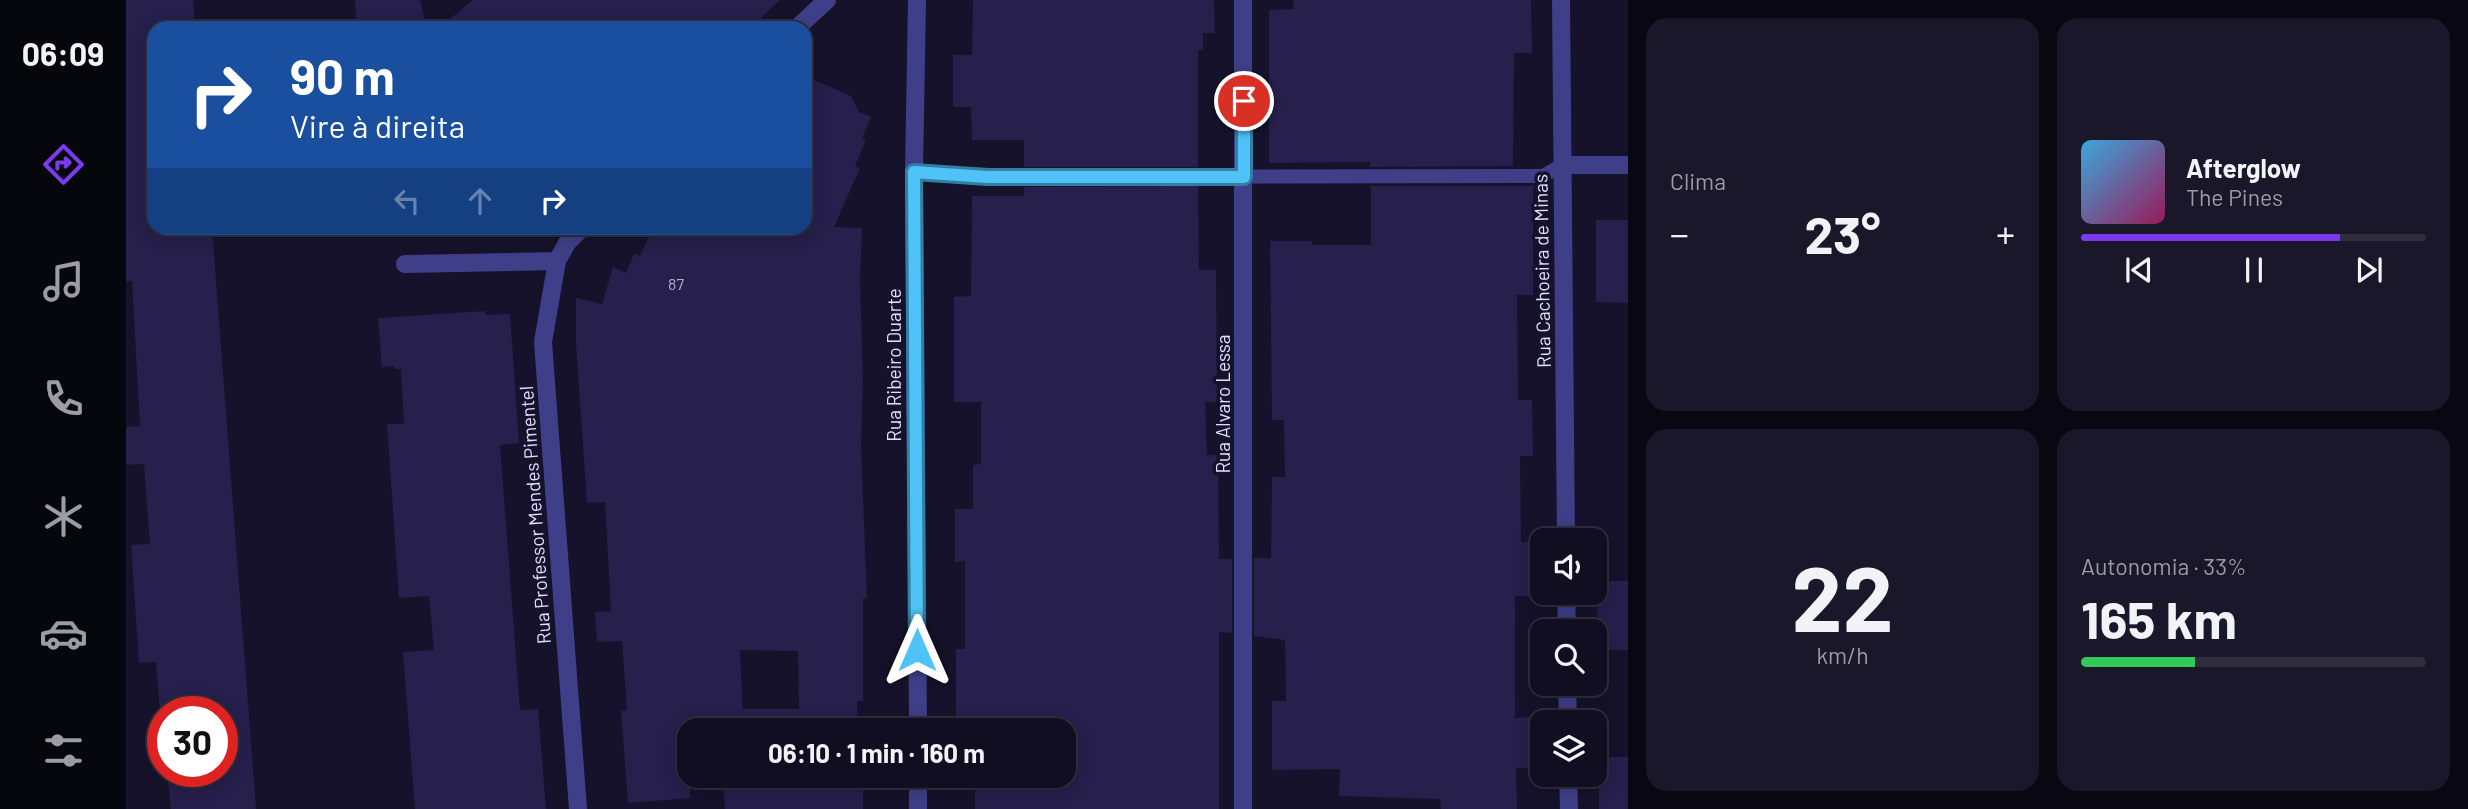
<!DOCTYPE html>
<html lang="pt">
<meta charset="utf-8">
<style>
:root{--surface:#100e20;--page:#191729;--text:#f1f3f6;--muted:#9c9ca5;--line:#302e3e;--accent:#7c3aed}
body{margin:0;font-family:Barlow,sans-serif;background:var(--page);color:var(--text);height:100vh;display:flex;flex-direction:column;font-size:26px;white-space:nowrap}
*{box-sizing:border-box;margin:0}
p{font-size:23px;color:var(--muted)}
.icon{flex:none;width:38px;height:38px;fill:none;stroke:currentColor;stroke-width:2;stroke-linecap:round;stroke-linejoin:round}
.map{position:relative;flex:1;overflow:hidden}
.side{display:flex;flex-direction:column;gap:18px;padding:18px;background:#090812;width:840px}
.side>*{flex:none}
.hud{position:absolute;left:21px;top:21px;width:665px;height:214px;border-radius:21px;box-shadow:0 4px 18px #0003,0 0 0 2px var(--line);background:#1a4fa0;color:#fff;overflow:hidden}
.controls{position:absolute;left:1404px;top:528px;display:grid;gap:14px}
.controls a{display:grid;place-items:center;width:77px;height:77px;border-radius:14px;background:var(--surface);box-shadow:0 4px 18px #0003,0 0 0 2px var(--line);font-size:35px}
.speed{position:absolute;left:21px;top:696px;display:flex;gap:14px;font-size:35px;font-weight:700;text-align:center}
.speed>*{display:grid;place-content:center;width:91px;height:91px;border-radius:50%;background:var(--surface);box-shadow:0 4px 18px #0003,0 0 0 2px var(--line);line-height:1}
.speed .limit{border:10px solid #d22;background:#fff;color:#111}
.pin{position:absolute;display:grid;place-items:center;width:60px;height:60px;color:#fff;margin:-30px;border:4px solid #fff;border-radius:50%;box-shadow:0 2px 7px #0007}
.me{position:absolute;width:77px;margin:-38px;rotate:0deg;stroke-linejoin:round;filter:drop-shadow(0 0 5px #0008)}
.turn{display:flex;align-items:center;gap:24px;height:147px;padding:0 28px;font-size:32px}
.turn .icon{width:91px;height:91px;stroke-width:2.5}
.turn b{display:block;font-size:49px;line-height:60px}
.lanes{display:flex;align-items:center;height:66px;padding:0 28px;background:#0003;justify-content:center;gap:35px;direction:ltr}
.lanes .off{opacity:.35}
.big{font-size:52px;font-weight:700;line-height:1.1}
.side .card{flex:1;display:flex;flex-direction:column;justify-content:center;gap:10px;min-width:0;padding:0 24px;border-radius:21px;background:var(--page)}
.side .dial{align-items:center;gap:0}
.dial b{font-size:91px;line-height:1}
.song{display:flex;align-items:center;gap:21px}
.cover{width:84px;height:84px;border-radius:10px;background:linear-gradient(135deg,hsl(200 70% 55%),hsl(330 70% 35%))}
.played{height:7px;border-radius:4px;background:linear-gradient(90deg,var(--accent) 75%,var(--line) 75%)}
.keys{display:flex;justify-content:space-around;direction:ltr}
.heat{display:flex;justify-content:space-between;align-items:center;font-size:38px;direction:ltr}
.charge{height:10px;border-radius:5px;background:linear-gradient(90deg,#34c759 33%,var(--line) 0)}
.side .tiles{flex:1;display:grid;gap:18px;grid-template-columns:repeat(2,1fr)}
.trip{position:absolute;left:551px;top:718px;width:399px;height:70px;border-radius:21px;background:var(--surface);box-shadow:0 4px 18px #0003,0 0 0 2px var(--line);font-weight:700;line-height:70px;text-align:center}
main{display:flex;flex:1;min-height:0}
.tab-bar{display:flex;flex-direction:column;width:126px;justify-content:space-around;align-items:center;background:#06060d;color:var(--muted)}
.tab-bar .icon{width:49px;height:49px}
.tab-bar .current{color:var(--accent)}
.tab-bar b{font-size:32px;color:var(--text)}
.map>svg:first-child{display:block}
</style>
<main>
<nav class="tab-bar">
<b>06:09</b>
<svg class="icon current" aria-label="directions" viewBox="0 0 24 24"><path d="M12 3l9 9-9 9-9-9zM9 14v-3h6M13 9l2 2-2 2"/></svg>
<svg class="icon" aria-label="music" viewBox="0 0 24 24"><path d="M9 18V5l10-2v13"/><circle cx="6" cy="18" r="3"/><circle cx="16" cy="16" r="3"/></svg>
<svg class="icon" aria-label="phone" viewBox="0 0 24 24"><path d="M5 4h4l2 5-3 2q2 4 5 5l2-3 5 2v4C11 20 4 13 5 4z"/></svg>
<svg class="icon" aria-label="climate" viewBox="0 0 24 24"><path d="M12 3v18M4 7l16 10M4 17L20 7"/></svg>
<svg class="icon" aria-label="car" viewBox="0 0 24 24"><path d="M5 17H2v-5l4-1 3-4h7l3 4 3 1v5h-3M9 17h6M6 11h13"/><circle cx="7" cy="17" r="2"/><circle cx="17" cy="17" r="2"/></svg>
<svg class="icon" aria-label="filters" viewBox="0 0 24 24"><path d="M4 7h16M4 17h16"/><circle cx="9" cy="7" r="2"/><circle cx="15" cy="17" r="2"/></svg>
</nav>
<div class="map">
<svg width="1502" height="809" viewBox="0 0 1502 809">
<rect width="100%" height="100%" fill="#16122b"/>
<path fill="#271f4c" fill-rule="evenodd" d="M 0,0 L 67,0 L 69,28 L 28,28 L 28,228 L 86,228 L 130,809 L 45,809 L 41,772 L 96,772 L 96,712 L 34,712 L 30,662 L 13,663 L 5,545 L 24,544 L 18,464 L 0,465 L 0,427 L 14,426 L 6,281 L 0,282 Z
M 229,0 L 294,0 L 301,28 L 231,28 Z
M 347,0 L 654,0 L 624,28 L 313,28 Z
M 847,0 L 1088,0 L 1089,33 L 1077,33 L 1077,50 L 1072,50 L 1072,167 L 898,167 L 898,140 L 846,140 L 845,107 L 827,107 L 827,55 L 846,55 Z
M 1167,0 L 1405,0 L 1406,53 L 1388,53 L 1387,166 L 1244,167 L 1244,162 L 1143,163 L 1143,10 L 1168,9 Z
M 679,76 L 725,96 L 733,112 L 745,117 L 736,138 L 740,140 L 729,166 L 734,168 L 708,227 L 736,228 L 734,280 L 737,381 L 735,445 L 741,598 L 737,598 L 737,701 L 731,701 L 732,730 L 564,730 L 564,798 L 502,803 L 495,711 L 501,710 L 496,641 L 471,642 L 469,612 L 485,611 L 479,502 L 461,503 L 450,344 L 450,298 L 476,304 L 487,267 L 500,273 L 508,254 L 514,256 L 527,228 L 679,228 ZM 614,650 L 672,651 L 673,709 L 617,709 L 617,715 Z
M 1072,186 L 1073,270 L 1090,270 L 1091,402 L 1079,402 L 1081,455 L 1092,455 L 1093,559 L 1106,559 L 1106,633 L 1093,632 L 1093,809 L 849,809 L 849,775 L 938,775 L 938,730 L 830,730 L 830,649 L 839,649 L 839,561 L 829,562 L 829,509 L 847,509 L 847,465 L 855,464 L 855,402 L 828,402 L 828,297 L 845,296 L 846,196 L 898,196 L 898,187 Z
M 1245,186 L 1407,186 L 1407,295 L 1391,295 L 1392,400 L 1406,400 L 1407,456 L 1394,456 L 1395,542 L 1407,542 L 1407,596 L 1389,596 L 1389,718 L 1409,717 L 1410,768 L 1390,768 L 1391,809 L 1315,809 L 1314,799 L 1213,796 L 1214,769 L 1146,770 L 1146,701 L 1160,701 L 1159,640 L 1128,636 L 1128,558 L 1145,558 L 1146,477 L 1159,477 L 1158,420 L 1146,420 L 1144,241 L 1186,241 L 1186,245 L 1245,245 Z
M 1470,220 L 1502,220 L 1502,303 L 1470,302 Z
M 359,311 L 360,315 L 384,314 L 393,443 L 374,445 L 380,524 L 394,710 L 412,709 L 420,809 L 289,809 L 277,652 L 308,650 L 303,596 L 273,598 L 261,424 L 278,424 L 275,369 L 269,369 L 268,366 L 256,367 L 252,318 Z
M 1471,581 L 1502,581 L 1502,650 L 1472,650 Z
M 1473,757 L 1502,757 L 1502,809 L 1473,809 Z
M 619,775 L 737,775 L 737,809 L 599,809 L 597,782 L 619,781 Z"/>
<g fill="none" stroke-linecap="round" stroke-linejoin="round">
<path stroke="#3f3f89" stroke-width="14" d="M 788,172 L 862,177 L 1417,176 L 1436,165"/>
<path stroke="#3f3f89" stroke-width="18" d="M 791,0 L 788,172 L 792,730
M 1117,0 L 1117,809
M 1435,0 L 1440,541
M 671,28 L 701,0
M 1436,165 L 1502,165
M 279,264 L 431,261
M 1440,593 L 1441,632
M 1441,684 L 1442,723
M 792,775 L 792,809
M 1442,775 L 1443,809
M 452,809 L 417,342 L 431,261 L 441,243 L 456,228"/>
</g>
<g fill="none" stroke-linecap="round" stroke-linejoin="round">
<defs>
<path id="route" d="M 791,650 L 788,172 L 862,177 L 1118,177 L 1118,101"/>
</defs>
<use href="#route" stroke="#337fa1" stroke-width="18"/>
<use href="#route" stroke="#4fc3f7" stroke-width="12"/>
</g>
<g text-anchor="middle" stroke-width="7" stroke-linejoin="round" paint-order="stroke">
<g font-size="16" fill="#b2aed2">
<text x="550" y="290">87</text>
</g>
<g font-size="19" fill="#e0defe" stroke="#16122b">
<text transform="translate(1416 271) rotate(-91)" y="7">Rua Cachoeira de Minas</text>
<text transform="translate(768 365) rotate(-90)" y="7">Rua Ribeiro Duarte</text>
<text transform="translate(1097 404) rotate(-90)" y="7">Rua Alvaro Lessa</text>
<text transform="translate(409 515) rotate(-94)" y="7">Rua Professor Mendes Pimentel</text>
</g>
</g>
</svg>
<div class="controls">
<a><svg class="icon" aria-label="sound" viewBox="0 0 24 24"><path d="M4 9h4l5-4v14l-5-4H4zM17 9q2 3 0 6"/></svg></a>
<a><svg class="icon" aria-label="search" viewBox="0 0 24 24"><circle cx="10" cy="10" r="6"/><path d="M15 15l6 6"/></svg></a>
<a><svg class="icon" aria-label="layers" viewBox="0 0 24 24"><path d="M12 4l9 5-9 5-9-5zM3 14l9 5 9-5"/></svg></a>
</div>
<div class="speed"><div class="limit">30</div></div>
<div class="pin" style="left:1118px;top:101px;background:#d93025"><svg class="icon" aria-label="arrive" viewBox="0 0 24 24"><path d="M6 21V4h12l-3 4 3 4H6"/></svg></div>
<svg class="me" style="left:791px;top:650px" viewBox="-20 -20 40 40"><path d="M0-17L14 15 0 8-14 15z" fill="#4fc3f7" stroke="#fff" stroke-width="4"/></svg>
<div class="trip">06:10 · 1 min · 160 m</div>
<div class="hud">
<div class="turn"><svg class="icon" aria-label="right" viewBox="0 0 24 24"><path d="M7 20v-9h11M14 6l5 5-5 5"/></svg><div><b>90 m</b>Vire à direita</div></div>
<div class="lanes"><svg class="icon off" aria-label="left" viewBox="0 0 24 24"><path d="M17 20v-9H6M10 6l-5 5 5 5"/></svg><svg class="icon off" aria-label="ahead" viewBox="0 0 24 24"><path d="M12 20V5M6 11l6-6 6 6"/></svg><svg class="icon" aria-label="right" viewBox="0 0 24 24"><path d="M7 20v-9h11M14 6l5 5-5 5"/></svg></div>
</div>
</div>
<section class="side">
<div class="tiles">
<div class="card"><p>Clima</p>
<div class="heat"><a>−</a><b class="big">23°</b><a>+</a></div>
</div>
<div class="card">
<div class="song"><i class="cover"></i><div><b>Afterglow</b><p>The Pines</p></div></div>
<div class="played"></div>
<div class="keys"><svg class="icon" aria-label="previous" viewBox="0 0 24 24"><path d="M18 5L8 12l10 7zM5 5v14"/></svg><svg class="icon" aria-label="pause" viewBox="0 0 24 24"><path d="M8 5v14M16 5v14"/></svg><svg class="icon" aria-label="next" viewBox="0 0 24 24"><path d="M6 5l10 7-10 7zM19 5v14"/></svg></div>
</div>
<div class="card dial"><b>22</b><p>km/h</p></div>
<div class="card"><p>Autonomia · 33%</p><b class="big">165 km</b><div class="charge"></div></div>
</div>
</section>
</main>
